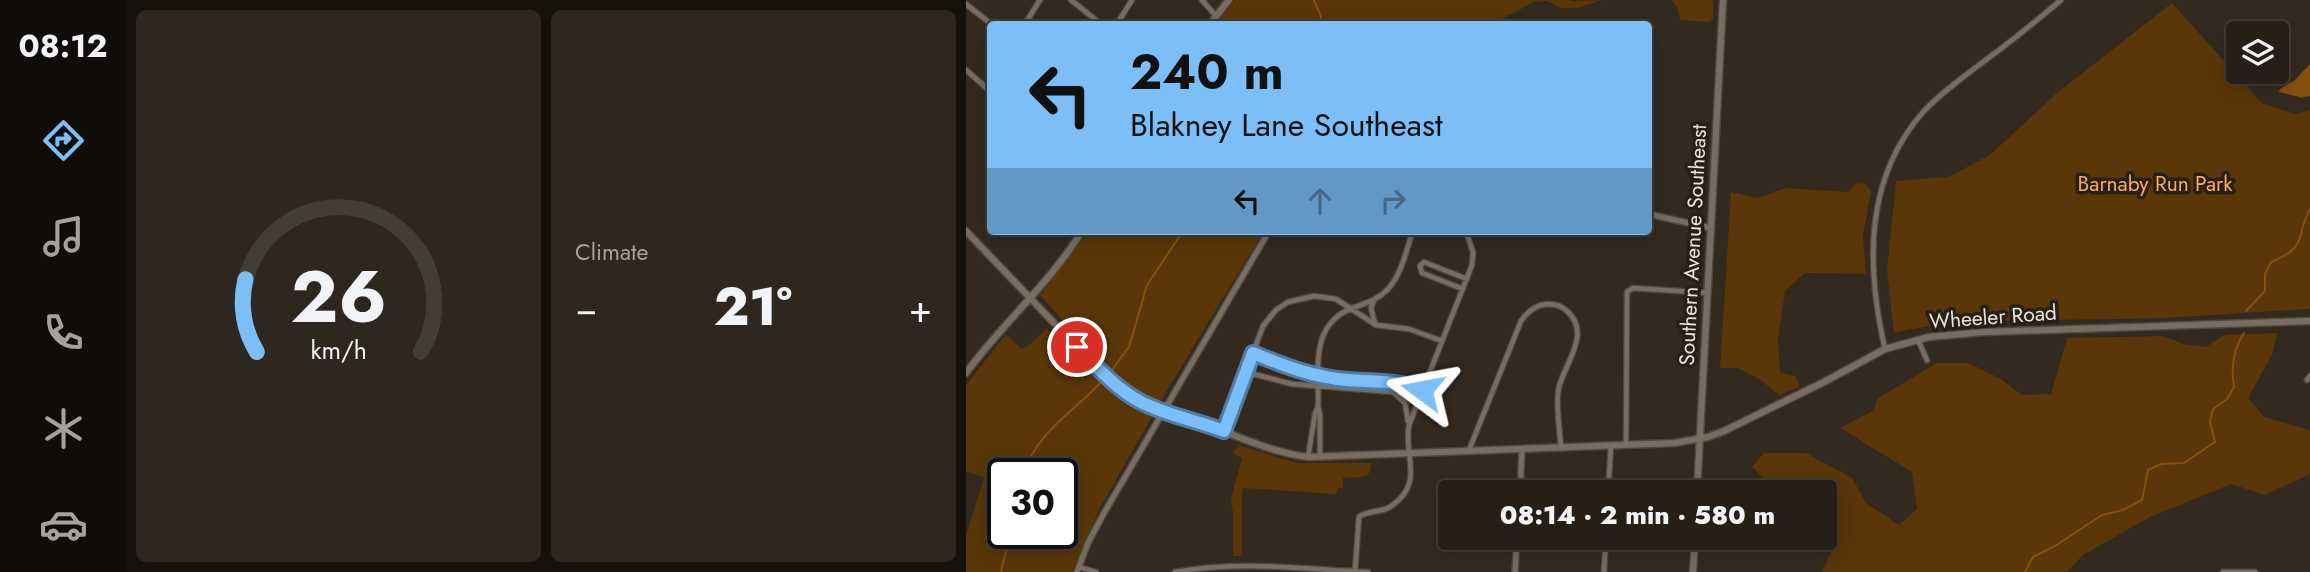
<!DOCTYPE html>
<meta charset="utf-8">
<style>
:root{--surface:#261f17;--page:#2e2720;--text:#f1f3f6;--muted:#a4a2a1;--line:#423d36;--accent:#7bbef8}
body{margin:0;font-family:Jost,sans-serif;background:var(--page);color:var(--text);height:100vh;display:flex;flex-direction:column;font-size:26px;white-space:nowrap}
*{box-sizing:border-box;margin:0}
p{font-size:23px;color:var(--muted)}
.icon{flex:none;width:38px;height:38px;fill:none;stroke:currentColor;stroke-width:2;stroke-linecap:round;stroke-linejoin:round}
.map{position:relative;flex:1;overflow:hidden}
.sheet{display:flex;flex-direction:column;gap:10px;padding:10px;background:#15110d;width:840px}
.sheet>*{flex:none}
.hud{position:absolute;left:21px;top:21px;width:665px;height:214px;border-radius:7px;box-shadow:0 4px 18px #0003,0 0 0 2px var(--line);background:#7bbef8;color:#111;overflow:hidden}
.controls{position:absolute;left:1260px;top:21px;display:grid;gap:14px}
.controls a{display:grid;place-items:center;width:63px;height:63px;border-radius:7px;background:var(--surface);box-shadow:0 4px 18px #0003,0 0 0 2px var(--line);font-size:35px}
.speed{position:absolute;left:21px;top:458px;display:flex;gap:14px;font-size:35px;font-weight:700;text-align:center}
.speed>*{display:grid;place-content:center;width:91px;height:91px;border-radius:50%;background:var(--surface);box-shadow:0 4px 18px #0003,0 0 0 2px var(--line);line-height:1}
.speed .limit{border:4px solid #111;border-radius:10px;background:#fff;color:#111}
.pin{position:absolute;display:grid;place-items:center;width:60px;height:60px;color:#fff;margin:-30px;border:4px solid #fff;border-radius:50%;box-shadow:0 2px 7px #0007}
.me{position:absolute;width:77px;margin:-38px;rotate:283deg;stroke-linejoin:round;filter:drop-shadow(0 0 5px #0008)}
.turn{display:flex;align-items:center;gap:24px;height:147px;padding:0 28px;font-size:32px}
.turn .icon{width:91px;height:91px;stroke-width:2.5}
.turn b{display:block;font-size:49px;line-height:60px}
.lanes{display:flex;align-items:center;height:66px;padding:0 28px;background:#0003;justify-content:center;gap:35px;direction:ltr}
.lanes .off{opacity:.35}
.big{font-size:52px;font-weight:800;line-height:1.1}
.sheet .card{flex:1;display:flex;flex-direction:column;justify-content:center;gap:10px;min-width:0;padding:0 24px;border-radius:10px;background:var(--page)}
.sheet .dial{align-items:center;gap:0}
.dial svg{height:182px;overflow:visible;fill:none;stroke:var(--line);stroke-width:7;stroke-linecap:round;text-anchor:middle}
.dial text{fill:var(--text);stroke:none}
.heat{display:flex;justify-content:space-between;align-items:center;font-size:38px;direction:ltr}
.sheet .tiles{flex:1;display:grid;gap:10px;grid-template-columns:repeat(2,1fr)}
.trip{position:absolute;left:472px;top:480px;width:399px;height:70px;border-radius:7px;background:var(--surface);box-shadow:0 4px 18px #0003,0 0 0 2px var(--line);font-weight:800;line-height:70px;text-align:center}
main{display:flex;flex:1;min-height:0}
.tabs{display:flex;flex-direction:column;width:126px;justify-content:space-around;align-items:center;background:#0f0c09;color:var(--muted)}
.tabs .icon{width:49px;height:49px}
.tabs .on{color:var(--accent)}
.tabs b{font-size:32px;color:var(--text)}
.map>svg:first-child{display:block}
</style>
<main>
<nav class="tabs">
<b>08:12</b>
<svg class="icon on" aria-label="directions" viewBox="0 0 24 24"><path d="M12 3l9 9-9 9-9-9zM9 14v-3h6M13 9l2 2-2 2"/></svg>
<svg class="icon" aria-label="music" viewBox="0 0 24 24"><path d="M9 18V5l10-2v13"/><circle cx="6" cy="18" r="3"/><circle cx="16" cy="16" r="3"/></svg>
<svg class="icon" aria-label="phone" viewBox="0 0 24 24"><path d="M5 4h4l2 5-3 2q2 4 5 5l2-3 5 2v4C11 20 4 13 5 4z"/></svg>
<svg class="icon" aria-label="climate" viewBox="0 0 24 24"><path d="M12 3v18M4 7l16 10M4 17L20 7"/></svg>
<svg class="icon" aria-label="car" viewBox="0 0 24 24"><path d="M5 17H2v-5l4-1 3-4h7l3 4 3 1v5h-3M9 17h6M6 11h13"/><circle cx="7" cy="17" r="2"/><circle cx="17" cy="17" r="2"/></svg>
</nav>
<section class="sheet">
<div class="tiles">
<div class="card dial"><svg viewBox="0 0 100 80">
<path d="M14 69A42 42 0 1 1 86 69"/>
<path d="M14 69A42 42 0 0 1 9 37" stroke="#7bbef8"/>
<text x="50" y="56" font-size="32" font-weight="700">26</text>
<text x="50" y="72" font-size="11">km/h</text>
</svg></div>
<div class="card"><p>Climate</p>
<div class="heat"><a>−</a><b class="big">21°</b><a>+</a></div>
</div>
</div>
</section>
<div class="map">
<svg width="1344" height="572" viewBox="0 0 1344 572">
<rect width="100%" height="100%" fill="#33291f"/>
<path fill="#5a3609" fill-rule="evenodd" d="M 269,0 L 604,0 L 606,1 L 636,0 L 611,8 L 595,8 L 581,1 L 568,2 L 534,20 L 532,24 L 250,24 Z
M 706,0 L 747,0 L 747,19 L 743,22 L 714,20 L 712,8 Z
M 1206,3 L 1296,103 L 1329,114 L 1344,110 L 1344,309 C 1282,312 1219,318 1157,319 C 1081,321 1003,316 928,333 L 921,270 L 930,181 L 982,177 L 1024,155 L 1091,93 Z
M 891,183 L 899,184 L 905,190 L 897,236 L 900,274 L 839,273 L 819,291 L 812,340 L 814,372 L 829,376 L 834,387 L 814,395 L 793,379 L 772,368 L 754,368 L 765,192 L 791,198 L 820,188 L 882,192 Z
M 123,231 L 298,231 L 203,387 L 134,508 L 106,572 L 0,572 L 0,535 L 18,478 L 0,471 L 0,385 L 40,334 L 55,349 L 65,344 L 79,330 L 81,329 L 86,334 L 98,322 L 74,295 ZM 37,474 L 96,474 L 96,534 L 37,534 Z
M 1311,333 L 1306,355 L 1282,398 L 1298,417 L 1344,430 L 1344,474 L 1299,495 L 1265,484 L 1182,518 L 1117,555 L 1101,572 L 856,572 L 867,547 L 859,537 L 859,492 L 811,492 L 786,467 L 798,453 L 840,453 L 886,478 L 900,503 L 933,525 L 951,509 L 946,472 L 874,428 L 907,411 L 911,399 L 971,363 L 1003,363 L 1035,379 L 1056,395 L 1085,394 L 1101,338 L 1198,336 L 1217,344 L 1240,347 L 1259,335 Z
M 272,445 L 330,463 L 405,463 C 406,482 391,476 377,478 L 377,488 L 372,488 L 370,494 L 278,488 L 276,491 L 276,550 L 274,556 L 267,556 L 267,513 L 265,499 L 276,458 L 267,453 Z"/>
<path fill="#85510d" d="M 1344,64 L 1344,96 L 1339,97 L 1338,95 L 1337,98 L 1313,92 L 1314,89 L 1329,80 Z"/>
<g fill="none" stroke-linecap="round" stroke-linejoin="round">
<path stroke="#85510d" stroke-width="2" d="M 348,0 L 355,17 L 355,24
M 1280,311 L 1299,291 L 1299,274 L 1305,262 C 1343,247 1329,236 1344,209
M 143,374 L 163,347 L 181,285 L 217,231
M 58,474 C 70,431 111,410 139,378
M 35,572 L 44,534
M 1059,572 L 1067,557 L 1089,546 L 1136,515 L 1157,510 L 1176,500 L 1182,470 L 1195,464 L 1218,463 L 1249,442 L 1244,421 L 1247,409 L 1261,399 L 1268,387 C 1265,368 1267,349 1278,333"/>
<defs>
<path id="minor" d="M 105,0 L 135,24
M 236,0 L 250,16
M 0,4 L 25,24
M 59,24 L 74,0
M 151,24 L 166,0
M 0,70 L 24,91
M 497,289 L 456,273 L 454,266 L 458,262 L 501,279
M 408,300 L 405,308 L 409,324
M 952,340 L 961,360
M 919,349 C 900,266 898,178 958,111 C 981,87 1011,67 1037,47 C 1057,32 1076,16 1095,0
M 287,353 C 318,367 347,377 381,380 C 407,382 431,380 456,389
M 280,372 L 326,384 L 427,392 L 439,403 L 442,421
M 1341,380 L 1344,376
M 258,431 L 297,326 L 310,310 L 322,302 L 348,296 L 370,299 L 410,325 L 443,329 L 476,341
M 660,445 L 661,292 L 667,288 L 742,293
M 503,450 L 555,321 C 561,312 569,305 581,304 C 588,304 596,306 601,311 C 626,333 599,363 593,387 C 589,403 594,431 595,448
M 342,457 L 349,414 L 352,407
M 354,457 L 354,415 L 352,406 C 353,384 349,357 357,336 C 372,301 401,311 421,290 C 436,275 440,250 447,231
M 642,492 L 645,446
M 113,567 L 130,572
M 389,571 L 393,517 C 401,510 414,513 424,507 C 460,483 437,457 443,425 L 506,265 L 507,252 L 500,231
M 209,572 C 273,560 338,569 402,572
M 638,572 L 640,537
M 1257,572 L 1289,572"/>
<path id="tertiary" d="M 682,214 L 745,228
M 554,492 L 556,449
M 111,572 L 122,543 L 138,513 L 303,231
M 549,572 L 551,537"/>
<path id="secondary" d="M 244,24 L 263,0
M 0,231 L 135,372 C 172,407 203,410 247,427 C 278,439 309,453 342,457 L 709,443 L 742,437 L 758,431 L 858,382 L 919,349 L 963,337 L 1018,332 L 1344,321
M 0,373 C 36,324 84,283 116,231
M 731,492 L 757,0
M 727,572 L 729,537"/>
</defs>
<use href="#minor" stroke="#51483f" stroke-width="7"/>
<use href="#tertiary" stroke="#51483f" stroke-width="8"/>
<use href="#secondary" stroke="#51483f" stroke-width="9"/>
<use href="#minor" stroke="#796d61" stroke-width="4.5"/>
<use href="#tertiary" stroke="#796d61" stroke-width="5"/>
<use href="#secondary" stroke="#796d61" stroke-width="6"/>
</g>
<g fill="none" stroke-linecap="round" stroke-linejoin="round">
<defs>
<path id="route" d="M 111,347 C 134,370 155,395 186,407 C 209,417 235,422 258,431 L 287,353 C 318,366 347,377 381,380 C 407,382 431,380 456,390"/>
</defs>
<use href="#route" stroke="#507ca1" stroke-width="18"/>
<use href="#route" stroke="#7bbef8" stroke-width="12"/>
</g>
<g text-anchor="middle" stroke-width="7" stroke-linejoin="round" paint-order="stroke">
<g font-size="21" fill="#f6ad60" stroke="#291f15">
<text x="1189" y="191">Barnaby Run Park</text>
</g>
<g font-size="21" fill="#eae3dc" stroke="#291f15">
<text transform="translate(727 245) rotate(-87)" y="7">Southern Avenue Southeast</text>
<text transform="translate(1027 317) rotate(-4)" y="7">Wheeler Road</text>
</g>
</g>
</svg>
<div class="controls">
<a><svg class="icon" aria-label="layers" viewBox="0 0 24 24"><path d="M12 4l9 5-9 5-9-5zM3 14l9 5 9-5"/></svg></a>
</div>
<div class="speed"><div class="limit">30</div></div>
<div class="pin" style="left:111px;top:347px;background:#d93025"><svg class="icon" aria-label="arrive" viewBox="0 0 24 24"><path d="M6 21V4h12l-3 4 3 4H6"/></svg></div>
<svg class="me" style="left:456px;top:390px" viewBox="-20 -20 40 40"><path d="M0-17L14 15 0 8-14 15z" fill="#7bbef8" stroke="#fff" stroke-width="4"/></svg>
<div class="trip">08:14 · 2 min · 580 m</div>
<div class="hud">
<div class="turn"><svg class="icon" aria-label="left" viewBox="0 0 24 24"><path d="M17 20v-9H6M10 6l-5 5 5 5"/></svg><div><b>240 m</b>Blakney Lane Southeast</div></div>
<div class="lanes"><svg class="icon" aria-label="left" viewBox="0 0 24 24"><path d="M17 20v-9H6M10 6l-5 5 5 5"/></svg><svg class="icon off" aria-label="ahead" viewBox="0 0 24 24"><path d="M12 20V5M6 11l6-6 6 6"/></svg><svg class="icon off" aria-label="right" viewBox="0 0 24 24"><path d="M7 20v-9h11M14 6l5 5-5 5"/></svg></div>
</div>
</div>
</main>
